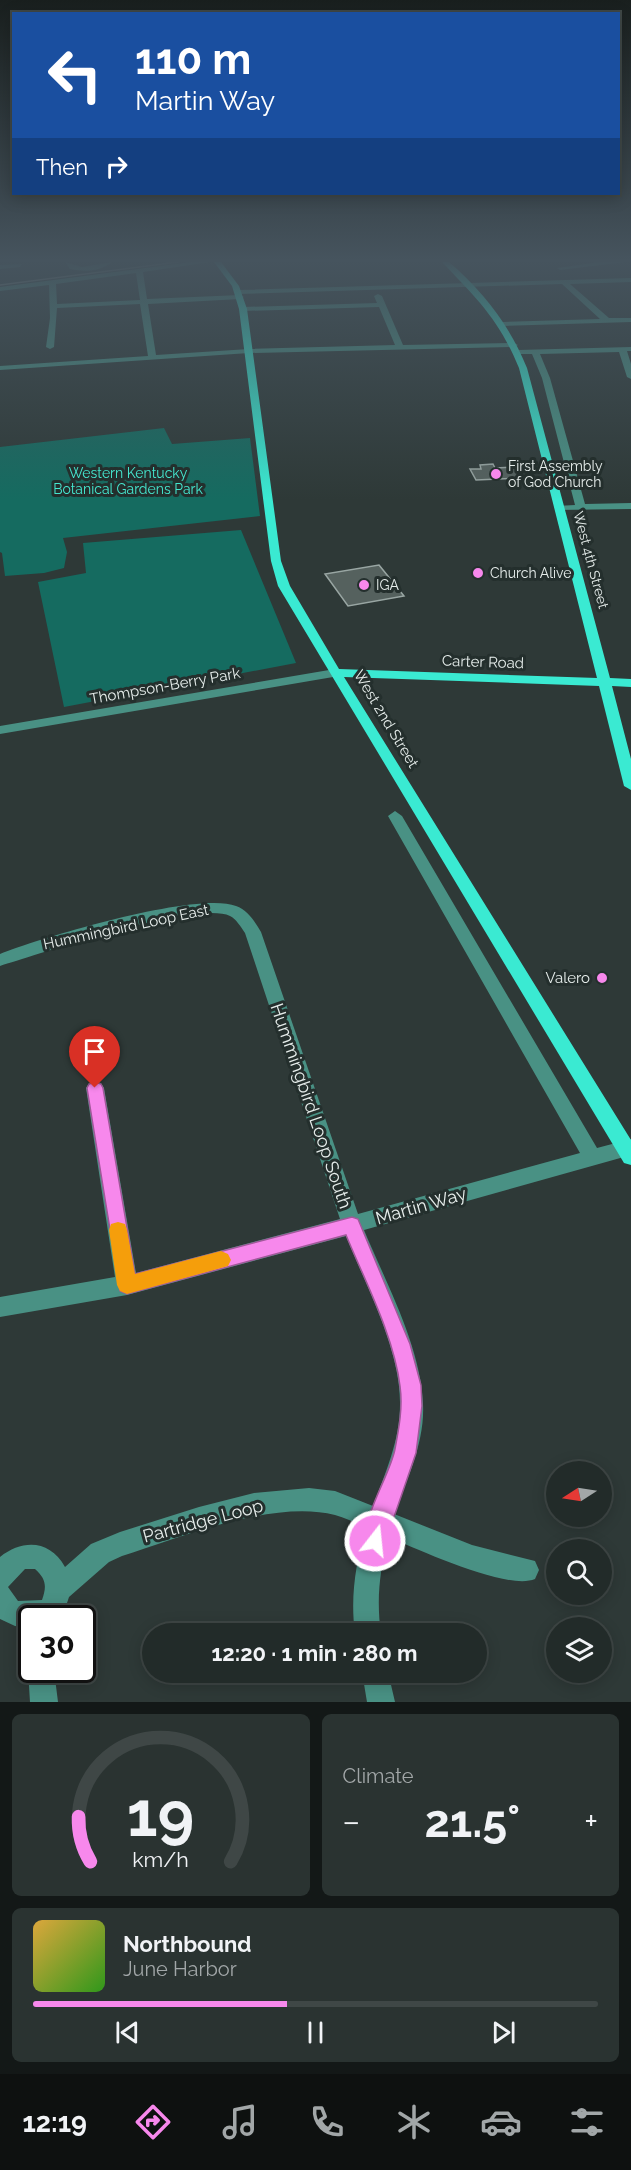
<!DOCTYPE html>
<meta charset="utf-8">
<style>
:root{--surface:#222b29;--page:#2a3331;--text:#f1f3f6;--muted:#a2a7a8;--line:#3f4746;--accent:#f788ec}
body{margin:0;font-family:Raleway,sans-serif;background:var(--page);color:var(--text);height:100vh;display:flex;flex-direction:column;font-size:22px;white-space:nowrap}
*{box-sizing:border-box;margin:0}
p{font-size:20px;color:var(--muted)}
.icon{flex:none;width:33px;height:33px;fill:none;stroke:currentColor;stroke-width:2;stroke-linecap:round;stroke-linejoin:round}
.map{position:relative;height:1702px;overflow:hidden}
.details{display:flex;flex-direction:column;gap:12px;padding:12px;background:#131817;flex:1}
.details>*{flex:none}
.top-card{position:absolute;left:12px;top:12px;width:608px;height:183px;border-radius:0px;box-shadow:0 3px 15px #0003,0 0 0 2px var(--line);background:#1a4fa0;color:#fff;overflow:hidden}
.needle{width:39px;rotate:258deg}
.controls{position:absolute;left:546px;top:1461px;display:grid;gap:12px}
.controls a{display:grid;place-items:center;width:66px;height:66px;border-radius:50%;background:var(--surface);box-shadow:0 3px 15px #0003,0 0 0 2px var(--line);font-size:30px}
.speed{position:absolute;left:18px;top:1605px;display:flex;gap:12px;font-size:30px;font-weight:700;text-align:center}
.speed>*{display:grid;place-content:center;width:78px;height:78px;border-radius:50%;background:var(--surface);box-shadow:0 3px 15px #0003,0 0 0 2px var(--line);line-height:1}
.speed .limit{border:3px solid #111;border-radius:9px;background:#fff;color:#111}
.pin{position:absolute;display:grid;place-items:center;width:51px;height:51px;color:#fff;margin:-62px -26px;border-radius:50% 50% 50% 0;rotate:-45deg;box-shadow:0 0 6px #0007}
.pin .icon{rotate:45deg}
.me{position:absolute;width:66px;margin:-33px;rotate:16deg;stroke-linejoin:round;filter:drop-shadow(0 0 4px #0008)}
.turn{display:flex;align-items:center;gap:21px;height:126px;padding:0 24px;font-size:27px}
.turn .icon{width:78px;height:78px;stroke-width:2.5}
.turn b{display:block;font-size:42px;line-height:51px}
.then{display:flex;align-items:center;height:57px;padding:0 24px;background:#0003;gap:12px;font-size:22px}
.big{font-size:45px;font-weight:700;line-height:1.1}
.details .widget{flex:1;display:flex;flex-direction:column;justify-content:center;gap:9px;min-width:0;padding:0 21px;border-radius:9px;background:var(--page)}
.details .dial{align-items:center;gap:0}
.dial svg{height:156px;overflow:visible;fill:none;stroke:var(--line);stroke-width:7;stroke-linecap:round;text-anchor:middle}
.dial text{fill:var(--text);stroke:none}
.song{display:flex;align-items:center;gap:18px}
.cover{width:72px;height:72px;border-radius:9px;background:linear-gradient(135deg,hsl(40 70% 55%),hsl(110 70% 35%))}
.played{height:6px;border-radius:3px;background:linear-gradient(90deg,var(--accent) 45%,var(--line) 45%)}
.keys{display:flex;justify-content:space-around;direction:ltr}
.heat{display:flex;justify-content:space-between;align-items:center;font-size:33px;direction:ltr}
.details .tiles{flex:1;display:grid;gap:12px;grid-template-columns:1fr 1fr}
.widget:last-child{grid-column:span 2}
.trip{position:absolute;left:142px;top:1623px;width:345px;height:60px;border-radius:30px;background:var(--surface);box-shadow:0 3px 15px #0003,0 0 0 2px var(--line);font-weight:700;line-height:60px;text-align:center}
.menu{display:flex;height:96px;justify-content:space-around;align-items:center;background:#0e1110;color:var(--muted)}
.menu .icon{width:42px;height:42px}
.menu .current{color:var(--accent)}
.menu b{font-size:27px;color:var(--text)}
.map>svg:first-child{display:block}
</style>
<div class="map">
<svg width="631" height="1702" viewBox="0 0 631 1702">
<rect width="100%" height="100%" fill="#2e3937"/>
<path fill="#156b60" d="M 164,428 L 172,444 L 250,438 L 260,516 L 63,538 L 67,552 L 64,568 L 44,573 L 5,576 L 2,553 L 0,552 L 0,447 Z
M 241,530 L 296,663 L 64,707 L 38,582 L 86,573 L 83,543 Z"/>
<path fill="#55615e" stroke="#99a6a3" stroke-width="1.5" d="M 493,464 L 495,468 L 517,467 L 521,478 L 476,480 L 470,469 L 481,469 L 480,465 Z
M 379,565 L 404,596 L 348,606 L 325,574 Z"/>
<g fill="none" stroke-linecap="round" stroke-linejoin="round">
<path fill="#499184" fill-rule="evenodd" d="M 65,262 L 82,267 L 112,262 C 100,272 84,272 70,269 Z
M 191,262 L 210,262 L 143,272 L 147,299 L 240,295 L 244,297 L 240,299 L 148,304 L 156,355 L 249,349 L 395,345 L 379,307 L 243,311 L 239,309 L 243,307 L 377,303 L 374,296 L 378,294 L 382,296 L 403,345 L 514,343 L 518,345 L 514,347 L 249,353 L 0,370 L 0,366 L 148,356 L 140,304 L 57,308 L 54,347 L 50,349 L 46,347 L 50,318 L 49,285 L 0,291 L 0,287 ZM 136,273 L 140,300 L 57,304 L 56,284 Z
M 600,262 L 625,262 L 560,270 L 557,268 Z
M 22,264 L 20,267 L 0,269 L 0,265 Z
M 631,278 L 631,282 L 570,284 L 609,318 L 631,318 L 631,322 L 503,326 L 499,324 L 503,322 L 600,319 L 562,284 L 238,294 L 234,292 L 238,290 Z
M 631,347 L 631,351 L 627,351 L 631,364 L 631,379 L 627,377 L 619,352 L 540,354 L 550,378 L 585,504 L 631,503 L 631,509 L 556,510 L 556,506 L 575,505 L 542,378 L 532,354 L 518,354 L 514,352 L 518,350 Z
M 335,669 L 341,673 L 339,676 L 0,734 L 0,726 Z
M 395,811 L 402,816 L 597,1148 L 631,1139 L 631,1155 L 364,1230 C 386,1283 421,1347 423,1404 C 425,1442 407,1479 394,1514 L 472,1545 L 535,1561 L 539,1570 L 535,1579 C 507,1591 418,1549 388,1537 C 380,1572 376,1597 381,1634 L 355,1634 C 350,1594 356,1566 365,1527 C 356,1523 345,1518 335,1515 C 274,1499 182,1537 122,1556 L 109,1562 L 69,1597 L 62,1618 L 32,1618 L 32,1627 L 29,1628 L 15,1626 L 0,1619 L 0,1557 C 23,1539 50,1540 65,1567 L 91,1544 L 120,1532 L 199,1507 L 254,1493 L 309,1488 L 335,1491 L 373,1506 C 385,1474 400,1440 400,1405 C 401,1350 366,1286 346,1236 L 127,1295 L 0,1317 L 0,1297 L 115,1277 L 86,1088 L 89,1083 L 95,1081 L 101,1083 L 104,1088 L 136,1273 L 340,1219 L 245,933 C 241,927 236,919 230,916 C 196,900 40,954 0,966 L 0,954 C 43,937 197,891 236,906 C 248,910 255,922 261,932 L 358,1214 L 580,1153 L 388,816 ZM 25,1569 L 35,1569 C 46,1579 47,1586 42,1600 L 18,1601 L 8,1587 Z
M 32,1661 L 32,1670 L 54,1670 L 58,1702 L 30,1702 L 28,1670 Z
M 362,1672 L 388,1672 L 395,1702 L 367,1702 Z"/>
<path fill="#3aead2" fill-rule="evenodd" d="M 214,262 L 221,262 L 239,286 L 247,309 L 281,561 L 290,586 L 339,669 L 597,678 L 519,368 C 499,319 477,299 442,262 L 449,262 C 484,292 510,326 527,368 L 610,678 L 631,679 L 631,687 L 612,686 L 631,759 L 631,790 L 624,786 L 599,686 L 344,677 L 631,1140 L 631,1165 L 624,1163 L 278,586 L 271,561 L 239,309 L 232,286 Z"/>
<path stroke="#88918f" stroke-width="1.5" d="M 0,285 L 178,262"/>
</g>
<linearGradient id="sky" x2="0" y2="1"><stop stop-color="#191f1e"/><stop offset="0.52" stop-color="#46545e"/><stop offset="1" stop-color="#46545e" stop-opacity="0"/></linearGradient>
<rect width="631" height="500" fill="url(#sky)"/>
<path fill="#f788ec" stroke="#a15899" stroke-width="1.5" d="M 95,1082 L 101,1084 L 103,1088 L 135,1274 L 352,1217 L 358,1219 L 410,1344 L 421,1385 L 422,1406 L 416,1453 L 383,1549 L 375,1552 L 367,1549 C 357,1524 390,1476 395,1449 C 399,1428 403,1407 400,1386 C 394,1336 365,1281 346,1235 L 127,1294 L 120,1291 L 87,1088 L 89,1084 Z"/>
<path fill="#f59e0b" d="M 118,1222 L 125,1224 L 127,1230 L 135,1274 L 221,1251 L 228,1254 L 231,1260 L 228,1266 L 221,1268 L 127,1294 L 120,1291 L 117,1285 L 109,1230 L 111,1224 Z"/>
<g fill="#f788ec" stroke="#242f2d" stroke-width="2">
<circle cx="496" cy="474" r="6"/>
<circle cx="478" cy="573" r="6"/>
<circle cx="364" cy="585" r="6"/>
<circle cx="602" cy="978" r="6"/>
</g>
<g text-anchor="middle" stroke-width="6" stroke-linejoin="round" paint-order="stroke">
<g font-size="14" fill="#e6edeb" stroke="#242f2d" text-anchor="start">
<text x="508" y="471">First Assembly<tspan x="508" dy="16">of God Church</tspan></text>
<text x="490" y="578">Church Alive</text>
<text x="376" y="590">IGA</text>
</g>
<g font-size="14" fill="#45e8d0" stroke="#242f2d">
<text x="128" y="478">Western Kentucky<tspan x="128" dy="16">Botanical Gardens Park</tspan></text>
</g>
<g font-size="14" fill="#e6edeb" stroke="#242f2d">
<text transform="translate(591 560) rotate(75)" y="5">West 4th Street</text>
</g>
<g font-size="15" fill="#e6edeb" stroke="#242f2d">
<text transform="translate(483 662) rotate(2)" y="5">Carter Road</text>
<text transform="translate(165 686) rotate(-10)" y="5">Thompson-Berry Park</text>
<text transform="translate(386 719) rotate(59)" y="5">West 2nd Street</text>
<text transform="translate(126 927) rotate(-12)" y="5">Hummingbird Loop East</text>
</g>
<g font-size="15" fill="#e6edeb" stroke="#242f2d" text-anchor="end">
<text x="590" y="983">Valero</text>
</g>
<g font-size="18" fill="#e6edeb" stroke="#242f2d">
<text transform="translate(311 1106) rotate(71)" y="6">Hummingbird Loop South</text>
<text transform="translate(421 1206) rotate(-16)" y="6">Martin Way</text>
<text transform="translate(203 1521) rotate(-15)" y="6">Partridge Loop</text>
</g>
</g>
</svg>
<div class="controls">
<a><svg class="needle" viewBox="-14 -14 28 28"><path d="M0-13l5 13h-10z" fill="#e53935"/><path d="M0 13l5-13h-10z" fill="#a2a7a8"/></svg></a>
<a><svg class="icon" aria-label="search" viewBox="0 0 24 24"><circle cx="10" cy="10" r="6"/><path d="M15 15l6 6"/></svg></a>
<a><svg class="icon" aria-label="layers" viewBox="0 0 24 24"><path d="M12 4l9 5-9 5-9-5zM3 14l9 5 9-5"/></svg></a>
</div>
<div class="speed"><div class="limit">30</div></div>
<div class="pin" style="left:95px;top:1088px;background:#d93025"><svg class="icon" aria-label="arrive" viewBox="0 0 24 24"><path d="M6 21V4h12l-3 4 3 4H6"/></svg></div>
<svg class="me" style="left:375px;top:1541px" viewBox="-20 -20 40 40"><circle r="17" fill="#f788ec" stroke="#fff" stroke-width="3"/><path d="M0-11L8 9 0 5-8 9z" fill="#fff"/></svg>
<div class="trip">12:20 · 1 min · 280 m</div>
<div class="top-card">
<div class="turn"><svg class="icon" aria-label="left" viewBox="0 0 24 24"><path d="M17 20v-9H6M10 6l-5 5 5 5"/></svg><div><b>110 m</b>Martin Way</div></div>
<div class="then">Then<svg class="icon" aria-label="right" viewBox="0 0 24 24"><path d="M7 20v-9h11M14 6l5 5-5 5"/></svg></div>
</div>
</div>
<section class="details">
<div class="tiles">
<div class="widget dial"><svg viewBox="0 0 100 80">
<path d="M14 69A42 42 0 1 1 86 69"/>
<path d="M14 69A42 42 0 0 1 8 46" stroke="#f788ec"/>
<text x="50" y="56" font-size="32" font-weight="700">19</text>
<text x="50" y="72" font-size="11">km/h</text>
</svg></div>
<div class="widget"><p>Climate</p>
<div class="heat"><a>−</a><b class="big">21.5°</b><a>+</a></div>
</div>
<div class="widget">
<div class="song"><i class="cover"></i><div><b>Northbound</b><p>June Harbor</p></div></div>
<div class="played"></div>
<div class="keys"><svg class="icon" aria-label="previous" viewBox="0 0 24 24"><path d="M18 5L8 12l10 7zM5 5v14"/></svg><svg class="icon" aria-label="pause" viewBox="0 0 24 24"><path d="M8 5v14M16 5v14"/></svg><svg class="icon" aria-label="next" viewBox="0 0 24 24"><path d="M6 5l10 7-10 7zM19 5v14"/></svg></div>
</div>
</div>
</section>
<nav class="menu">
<b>12:19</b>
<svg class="icon current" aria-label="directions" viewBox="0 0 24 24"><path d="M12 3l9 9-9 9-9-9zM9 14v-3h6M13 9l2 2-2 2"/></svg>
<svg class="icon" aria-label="music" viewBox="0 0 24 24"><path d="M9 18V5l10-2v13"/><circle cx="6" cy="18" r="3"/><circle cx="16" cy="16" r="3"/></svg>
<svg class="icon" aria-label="phone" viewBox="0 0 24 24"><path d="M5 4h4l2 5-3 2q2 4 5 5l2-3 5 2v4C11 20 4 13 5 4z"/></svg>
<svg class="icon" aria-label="climate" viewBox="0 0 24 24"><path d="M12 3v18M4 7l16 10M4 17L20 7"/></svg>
<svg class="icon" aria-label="car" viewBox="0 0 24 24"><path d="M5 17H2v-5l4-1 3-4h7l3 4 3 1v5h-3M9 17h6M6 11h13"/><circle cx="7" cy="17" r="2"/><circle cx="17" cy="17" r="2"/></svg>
<svg class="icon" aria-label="filters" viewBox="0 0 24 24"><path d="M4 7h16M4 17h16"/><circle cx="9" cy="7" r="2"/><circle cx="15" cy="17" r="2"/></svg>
</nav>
